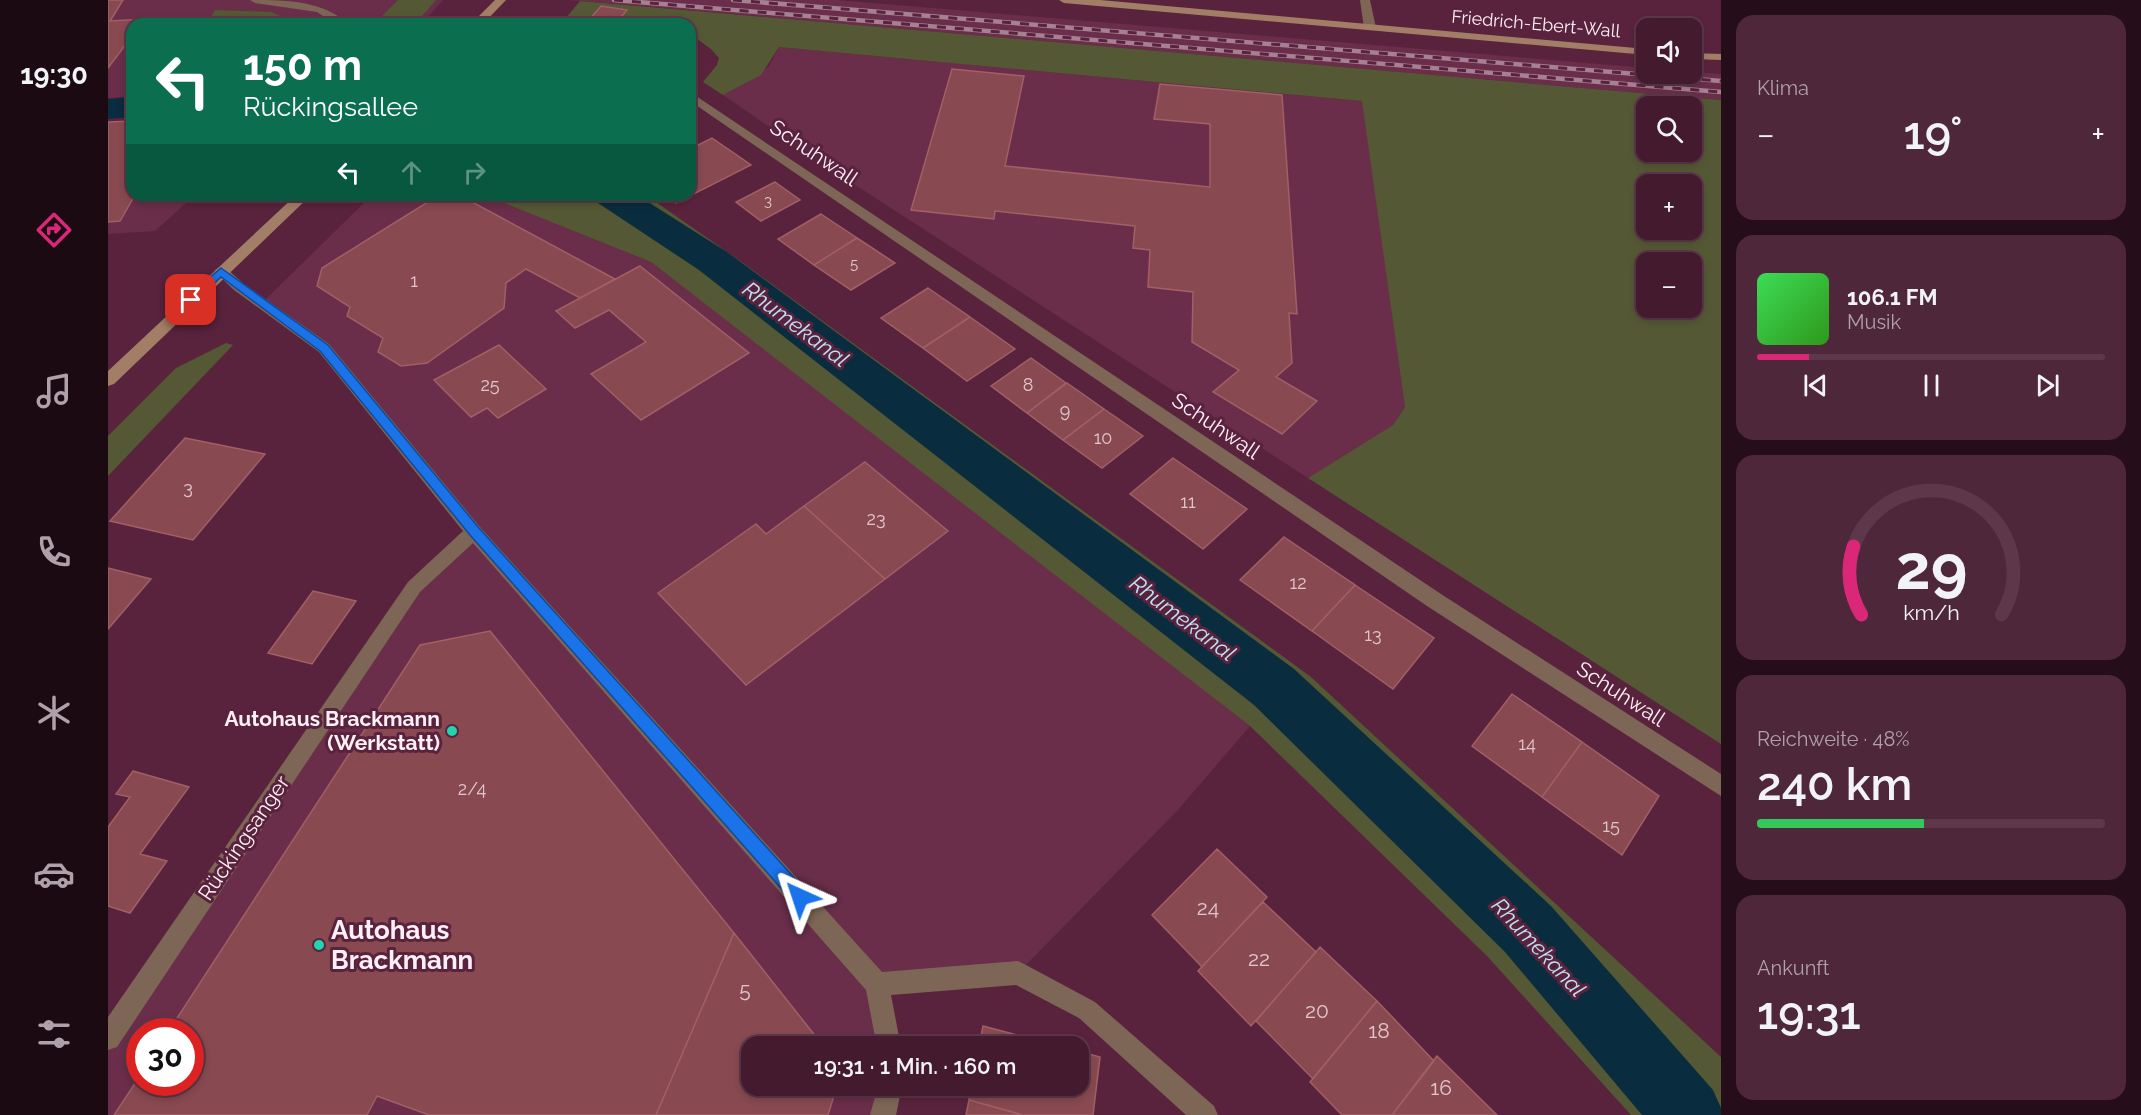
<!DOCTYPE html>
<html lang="de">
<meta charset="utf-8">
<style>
:root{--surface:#441a2e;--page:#4e273a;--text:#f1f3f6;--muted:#afa1aa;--line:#5c384a;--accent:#db2777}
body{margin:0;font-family:Raleway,sans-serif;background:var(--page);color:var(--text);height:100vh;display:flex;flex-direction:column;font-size:22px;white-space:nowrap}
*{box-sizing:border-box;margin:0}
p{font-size:20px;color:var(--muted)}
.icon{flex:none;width:33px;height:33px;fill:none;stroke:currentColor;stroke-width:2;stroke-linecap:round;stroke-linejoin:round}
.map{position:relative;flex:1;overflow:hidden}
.drawer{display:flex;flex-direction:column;gap:15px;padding:15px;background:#250e19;width:420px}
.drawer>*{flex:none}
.top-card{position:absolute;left:18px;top:18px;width:570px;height:183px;border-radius:18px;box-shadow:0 3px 9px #0003,0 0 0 2px var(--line);background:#0b6e4f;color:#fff;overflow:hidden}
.fabs{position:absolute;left:1528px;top:18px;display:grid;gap:12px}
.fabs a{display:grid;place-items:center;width:66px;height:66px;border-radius:12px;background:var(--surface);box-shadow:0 3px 9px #0003,0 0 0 2px var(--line);font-size:30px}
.speed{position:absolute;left:18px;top:1018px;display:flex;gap:12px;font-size:30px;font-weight:700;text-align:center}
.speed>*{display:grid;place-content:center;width:78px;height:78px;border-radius:50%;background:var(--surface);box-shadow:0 3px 9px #0003,0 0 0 2px var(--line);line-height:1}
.speed .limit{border:9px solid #d22;background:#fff;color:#111}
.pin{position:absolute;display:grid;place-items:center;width:51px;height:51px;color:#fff;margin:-26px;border-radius:12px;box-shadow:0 3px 9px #0006}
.me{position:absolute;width:66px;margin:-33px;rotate:318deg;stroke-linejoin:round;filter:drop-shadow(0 0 4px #0008)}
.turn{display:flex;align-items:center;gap:21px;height:126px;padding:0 18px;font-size:27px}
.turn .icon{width:78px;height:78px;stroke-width:2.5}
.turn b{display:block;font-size:42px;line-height:51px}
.lanes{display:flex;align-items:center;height:57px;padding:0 18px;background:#0003;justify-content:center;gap:30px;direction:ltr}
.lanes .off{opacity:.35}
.big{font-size:45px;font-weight:600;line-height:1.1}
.drawer .card{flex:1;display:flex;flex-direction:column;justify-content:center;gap:9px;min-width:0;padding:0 21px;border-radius:18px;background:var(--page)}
.drawer .dial{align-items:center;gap:0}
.dial svg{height:156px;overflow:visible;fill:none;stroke:var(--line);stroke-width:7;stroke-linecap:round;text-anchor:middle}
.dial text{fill:var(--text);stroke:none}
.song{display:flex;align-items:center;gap:18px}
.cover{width:72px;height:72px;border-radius:9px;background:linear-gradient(135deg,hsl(130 70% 55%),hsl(110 70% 35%))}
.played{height:6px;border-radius:3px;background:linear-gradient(90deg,var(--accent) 15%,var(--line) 15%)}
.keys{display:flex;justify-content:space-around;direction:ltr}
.heat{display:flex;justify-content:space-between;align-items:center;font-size:33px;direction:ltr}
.charge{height:9px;border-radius:4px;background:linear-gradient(90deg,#34c759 48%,var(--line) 0)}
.trip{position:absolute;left:633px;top:1036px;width:348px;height:60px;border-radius:18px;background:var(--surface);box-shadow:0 3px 9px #0003,0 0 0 2px var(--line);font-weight:600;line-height:60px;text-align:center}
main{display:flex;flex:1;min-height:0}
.dock{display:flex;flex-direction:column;width:108px;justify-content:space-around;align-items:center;background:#1b0a12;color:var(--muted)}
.dock .icon{width:42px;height:42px}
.dock .current{color:var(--accent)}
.dock b{font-size:27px;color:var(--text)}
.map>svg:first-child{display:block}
</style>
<main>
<nav class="dock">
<b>19:30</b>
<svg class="icon current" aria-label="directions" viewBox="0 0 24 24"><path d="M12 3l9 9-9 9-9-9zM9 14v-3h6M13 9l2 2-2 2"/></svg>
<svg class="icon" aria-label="music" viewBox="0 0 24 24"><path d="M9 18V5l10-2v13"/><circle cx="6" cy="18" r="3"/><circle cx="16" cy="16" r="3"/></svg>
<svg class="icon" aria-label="phone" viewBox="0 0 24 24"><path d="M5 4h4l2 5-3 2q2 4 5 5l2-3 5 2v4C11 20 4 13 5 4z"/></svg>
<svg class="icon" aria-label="climate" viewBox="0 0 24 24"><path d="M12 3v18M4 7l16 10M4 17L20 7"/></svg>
<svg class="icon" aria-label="car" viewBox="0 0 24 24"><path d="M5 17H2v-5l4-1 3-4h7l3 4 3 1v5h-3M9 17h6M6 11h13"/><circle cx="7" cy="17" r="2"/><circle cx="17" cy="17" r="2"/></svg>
<svg class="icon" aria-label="filters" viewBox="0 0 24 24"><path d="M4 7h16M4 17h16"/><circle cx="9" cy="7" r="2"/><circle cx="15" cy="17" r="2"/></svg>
</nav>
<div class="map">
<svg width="1613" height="1115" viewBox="0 0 1613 1115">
<rect width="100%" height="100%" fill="#5a233d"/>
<path fill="#6a2e4a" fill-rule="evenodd" d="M 0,0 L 335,0 L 313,24 L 24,24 L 24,96 L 0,98 Z
M 462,0 L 729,0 L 1539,68 L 1539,74 L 1584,72 L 1613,74 L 1613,100 Z
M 671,47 L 1255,101 L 1297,407 L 1285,425 L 1200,478 L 735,177 L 615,95 L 640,82 L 661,66 Z
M 24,121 L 24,195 L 87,195 L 47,231 L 0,234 L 0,122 Z
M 264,195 L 376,195 L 543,262 L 841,490 L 1142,726 L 1069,811 L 910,973 L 770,984 L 781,1047 L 644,1047 L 644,1086 L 782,1086 L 775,1115 L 0,1115 L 0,1038 L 306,587 L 366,532 L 216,348 L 155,302 ZM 32,1032 L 82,1032 L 82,1083 L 32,1083 Z"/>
<path fill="#555835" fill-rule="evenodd" d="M 290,0 L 328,0 L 307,24 L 268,22 Z
M 472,1 L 1613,100 L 1613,744 L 1200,478 L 1285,425 L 1297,407 L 1254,101 L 671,47 L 653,75 L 615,95 L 595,82 L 609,65 L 611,58 L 603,49 L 582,34 L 582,24 L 508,24 L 458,18 ZM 1539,106 L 1584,106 L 1584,152 L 1539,152 ZM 1539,184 L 1584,184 L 1584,230 L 1539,230 ZM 1539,262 L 1584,262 L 1584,308 L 1539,308 Z
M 107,10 L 163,12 L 192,24 L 99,24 Z
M 376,195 L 538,195 L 639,266 L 1203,677 L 1613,1057 L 1613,1115 L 1523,1115 L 1379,956 L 1142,726 L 543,262 Z
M 118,343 L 125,345 L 0,476 L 0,436 L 68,368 Z"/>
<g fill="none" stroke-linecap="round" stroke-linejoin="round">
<path fill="#092d3e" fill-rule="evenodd" d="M 24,97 L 24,117 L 0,119 L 0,99 Z
M 484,195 L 529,195 L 619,252 L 1186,669 L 1443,906 L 1605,1090 L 1613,1108 L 1613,1115 L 1534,1115 L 1397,952 L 1146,705 L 591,270 L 490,203 Z"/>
</g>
<path fill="#884950" stroke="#a15f66" stroke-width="1.5" d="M 0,0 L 15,0 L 2,21 L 37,19 L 33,24 L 24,24 L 24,36 L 0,68 Z
M 493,6 L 519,10 L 508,23 L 482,19 Z
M 844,69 L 916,76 L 897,166 L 1102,187 L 1102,124 L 1046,119 L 1052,84 L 1174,95 L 1189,314 L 1181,313 L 1184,363 L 1168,377 L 1209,401 L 1174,434 L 1105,392 L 1131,370 L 1084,342 L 1085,292 L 1040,287 L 1042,250 L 1025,248 L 1027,226 L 887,211 L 886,219 L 803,210 Z
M 24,121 L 24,195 L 27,195 L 12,221 L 0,222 L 0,122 Z
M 604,138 L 643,165 L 568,203 L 556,195 L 582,195 L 582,149 Z
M 667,182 L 692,200 L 653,221 L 628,202 Z
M 331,195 L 351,195 L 507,279 L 472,298 L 418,269 L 398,283 L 396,308 L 319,363 L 293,366 L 270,352 L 275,338 L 239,316 L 242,307 L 209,286 L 214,268 Z
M 713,214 L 749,238 L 706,265 L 670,239 Z
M 749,238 L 787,263 L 743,290 L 706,265 Z
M 532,266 L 641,353 L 533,420 L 483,374 L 538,342 L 501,310 L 467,328 L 448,311 Z
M 820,288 L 862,317 L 815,348 L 773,318 Z
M 862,317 L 907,349 L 859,381 L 815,348 Z
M 391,345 L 438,389 L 390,418 L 379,408 L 363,417 L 326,380 Z
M 923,358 L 958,383 L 919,413 L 883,386 Z
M 959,383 L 996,409 L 955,440 L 919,413 Z
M 996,409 L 1035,436 L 994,468 L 955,440 Z
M 77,438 L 157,454 L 85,540 L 2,521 Z
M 1065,458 L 1139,509 L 1095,549 L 1022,494 Z
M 757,462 L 840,531 L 777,579 L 696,506 Z
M 696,506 L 777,579 L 638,685 L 550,593 L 648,524 L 658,534 Z
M 1176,537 L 1247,585 L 1204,631 L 1132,580 Z
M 0,568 L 43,579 L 0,629 Z
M 1247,585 L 1326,638 L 1285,689 L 1204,631 Z
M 205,591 L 248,601 L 204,664 L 160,653 Z
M 382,631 L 626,933 L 548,1115 L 321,1115 L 269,1096 L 259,1115 L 6,1115 L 32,1076 L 32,1083 L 82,1083 L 82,1032 L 60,1032 L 312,645 Z
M 1404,694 L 1474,742 L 1434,797 L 1364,746 Z
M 1474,742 L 1551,796 L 1514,855 L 1434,797 Z
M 25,771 L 81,787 L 32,854 L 59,861 L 22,913 L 0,906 L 0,827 L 22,797 L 8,794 Z
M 1109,849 L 1159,897 L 1094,967 L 1044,915 Z
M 1155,902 L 1208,952 L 1143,1026 L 1090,971 Z
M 626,933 L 716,1047 L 644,1047 L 644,1086 L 729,1086 L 720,1115 L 548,1115 Z
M 1212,947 L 1269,1001 L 1205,1079 L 1148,1021 Z
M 1269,1001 L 1326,1061 L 1284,1115 L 1234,1115 L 1202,1082 Z
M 875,1026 L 955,1047 L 871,1047 Z
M 970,1051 L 992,1057 L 985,1115 L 915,1115 L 861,1100 L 864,1086 L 970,1086 Z
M 1329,1056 L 1389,1115 L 1284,1115 Z
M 861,1100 L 915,1115 L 858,1115 Z"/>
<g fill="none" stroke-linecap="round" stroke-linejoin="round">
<path fill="#7e6657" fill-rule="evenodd" d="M 142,0 C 175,0 215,0 240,24 L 227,24 L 209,12 L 147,3 Z"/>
<path fill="#7e6657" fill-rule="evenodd" d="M 1252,0 L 1262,0 L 1268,28 L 1266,30 L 1258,30 L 1256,28 Z
M 582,92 L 1333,594 L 1613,774 L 1613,796 L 1319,606 L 582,101 Z
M 113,266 L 118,268 L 136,284 L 221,344 L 372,527 L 774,972 L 910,961 L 918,965 L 987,1002 L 1106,1106 L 1110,1115 L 1078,1115 L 971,1018 L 908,985 L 783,995 L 793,1047 L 769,1047 L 758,990 L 365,543 L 312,592 L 9,1047 L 0,1050 L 0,1017 L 300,582 L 355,531 L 211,352 L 126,290 L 106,271 Z
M 770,1086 L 794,1086 L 788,1115 L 762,1115 Z"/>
<path fill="#a37e67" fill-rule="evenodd" d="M 387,0 L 398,0 L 375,24 L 363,24 Z
M 951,0 L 992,0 L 1539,49 L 1539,55 L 956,3 Z
M 1584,53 L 1613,54 L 1613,60 L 1584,59 Z
M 188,195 L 203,195 L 6,384 L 0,386 L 0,371 Z"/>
<defs>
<path id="rail" d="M 506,0 L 1613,92
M 625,0 L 1613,81"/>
</defs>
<use href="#rail" stroke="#a58191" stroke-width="4.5"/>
<use href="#rail" stroke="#5a233d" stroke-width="3" stroke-dasharray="9" stroke-linecap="butt"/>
</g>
<path fill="#1a73e8" stroke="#114b97" stroke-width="1.5" d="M 113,268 L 220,345 L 371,528 L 698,891 L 700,897 L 698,903 L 692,906 L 686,903 L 362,535 L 212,351 L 113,277 L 87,302 L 79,302 L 79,297 Z"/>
<g fill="#21d5b0" stroke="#5a233d" stroke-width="2">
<circle cx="344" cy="731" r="6"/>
<circle cx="211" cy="945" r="6"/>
</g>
<g text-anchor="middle" stroke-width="6" stroke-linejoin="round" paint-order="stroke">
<g font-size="15" fill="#e0c6cc">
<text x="660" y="206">3</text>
<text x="746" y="269">5</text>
</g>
<g font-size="18" fill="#fef0f5" stroke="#5a233d">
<text transform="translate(1428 24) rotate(5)" y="6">Friedrich-Ebert-Wall</text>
</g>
<g font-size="18" fill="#e0c6cc">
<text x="306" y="287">1</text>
<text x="382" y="391">25</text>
<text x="920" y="391">8</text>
<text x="957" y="417">9</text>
<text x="995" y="444">10</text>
<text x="80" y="494">3</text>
<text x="1080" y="508">11</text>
<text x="768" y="525">23</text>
<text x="1190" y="589">12</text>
<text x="1265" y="641">13</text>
<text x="1419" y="750">14</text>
<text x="364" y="795">2/4</text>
<text x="1503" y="832">15</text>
</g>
<g font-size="21" fill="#fef0f5" stroke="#5a233d">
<text transform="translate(706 153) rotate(34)" y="7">Schuhwall</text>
<text transform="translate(1108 426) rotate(34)" y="7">Schuhwall</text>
<text transform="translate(1513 694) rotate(33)" y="7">Schuhwall</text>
<text transform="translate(136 838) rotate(-56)" y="7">Rückingsanger</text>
</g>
<g font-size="21" font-weight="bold" fill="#fef0f5" stroke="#5a233d" text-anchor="end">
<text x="332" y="726">Autohaus Brackmann<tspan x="332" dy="24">(Werkstatt)</tspan></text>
</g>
<g font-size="21" fill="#e0c6cc">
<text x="1100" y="915">24</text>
<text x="1151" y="966">22</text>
<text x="637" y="997">5</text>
<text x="1209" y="1018">20</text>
<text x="1271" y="1038">18</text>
<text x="1333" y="1095">16</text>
</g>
<g font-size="22" font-style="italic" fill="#bfe1f5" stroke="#5a233d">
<text transform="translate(688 324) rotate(37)" y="8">Rhumekanal</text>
<text transform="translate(1075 618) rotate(37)" y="8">Rhumekanal</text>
<text transform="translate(1431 947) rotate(47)" y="8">Rhumekanal</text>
</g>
<g font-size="26" font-weight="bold" fill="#fef0f5" stroke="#5a233d" text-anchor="start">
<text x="223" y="939">Autohaus<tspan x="223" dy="30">Brackmann</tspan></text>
</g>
</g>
</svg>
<div class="fabs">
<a><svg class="icon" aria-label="sound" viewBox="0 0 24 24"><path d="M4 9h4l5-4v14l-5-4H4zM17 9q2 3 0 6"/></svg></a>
<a><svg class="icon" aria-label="search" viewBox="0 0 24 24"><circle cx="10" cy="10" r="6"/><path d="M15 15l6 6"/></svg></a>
<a>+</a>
<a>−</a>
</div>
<div class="speed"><div class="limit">30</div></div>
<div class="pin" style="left:83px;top:300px;background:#d93025"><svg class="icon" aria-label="arrive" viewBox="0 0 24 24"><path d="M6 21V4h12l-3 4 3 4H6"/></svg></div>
<svg class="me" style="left:692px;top:897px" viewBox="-20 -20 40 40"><path d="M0-17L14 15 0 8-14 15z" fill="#1a73e8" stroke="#fff" stroke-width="4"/></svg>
<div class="trip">19:31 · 1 Min. · 160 m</div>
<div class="top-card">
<div class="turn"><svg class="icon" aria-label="left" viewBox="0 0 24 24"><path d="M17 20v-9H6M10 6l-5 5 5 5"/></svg><div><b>150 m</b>Rückingsallee</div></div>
<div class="lanes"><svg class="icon" aria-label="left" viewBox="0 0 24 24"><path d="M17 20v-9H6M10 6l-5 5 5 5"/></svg><svg class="icon off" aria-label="ahead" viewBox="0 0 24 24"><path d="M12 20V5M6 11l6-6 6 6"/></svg><svg class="icon off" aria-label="right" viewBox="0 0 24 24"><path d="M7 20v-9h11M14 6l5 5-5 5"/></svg></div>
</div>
</div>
<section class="drawer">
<div class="card"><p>Klima</p>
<div class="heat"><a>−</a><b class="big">19°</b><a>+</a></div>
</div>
<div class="card">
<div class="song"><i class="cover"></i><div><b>106.1 FM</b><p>Musik</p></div></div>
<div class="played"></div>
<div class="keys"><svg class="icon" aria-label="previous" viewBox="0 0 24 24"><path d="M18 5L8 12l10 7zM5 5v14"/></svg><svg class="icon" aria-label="pause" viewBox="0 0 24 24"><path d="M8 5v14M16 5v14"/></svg><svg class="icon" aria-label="next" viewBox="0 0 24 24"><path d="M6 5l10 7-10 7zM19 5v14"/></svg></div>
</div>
<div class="card dial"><svg viewBox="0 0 100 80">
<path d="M14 69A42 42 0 1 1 86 69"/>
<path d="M14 69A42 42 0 0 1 10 34" stroke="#db2777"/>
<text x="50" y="56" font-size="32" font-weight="700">29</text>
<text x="50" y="72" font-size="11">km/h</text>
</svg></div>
<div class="card"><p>Reichweite · 48%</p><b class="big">240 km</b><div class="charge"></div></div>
<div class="card"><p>Ankunft</p><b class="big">19:31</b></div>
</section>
</main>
